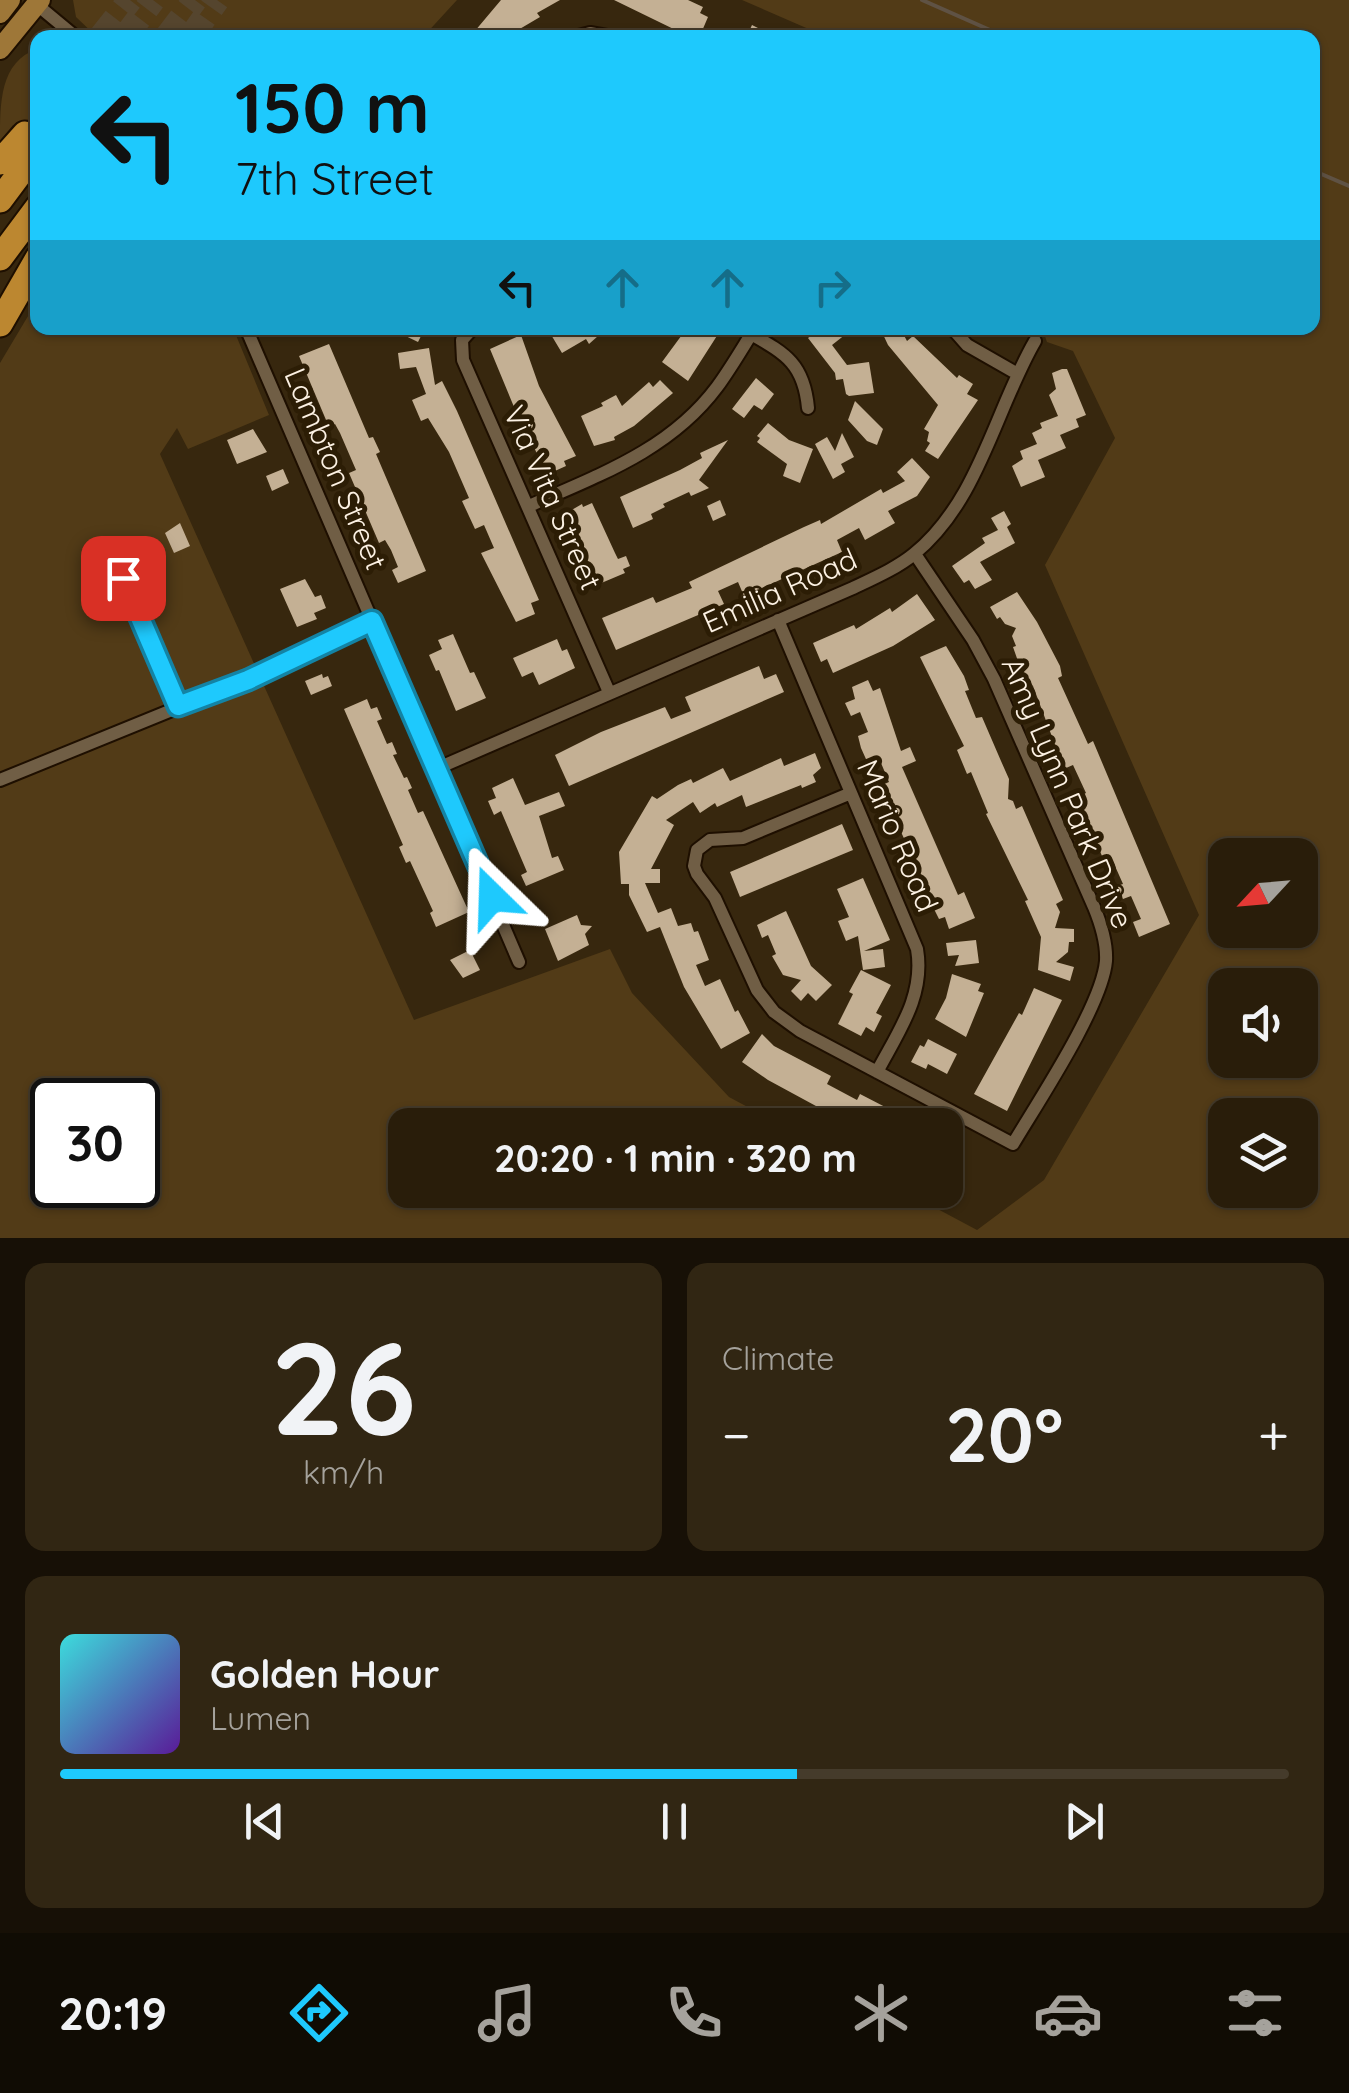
<!DOCTYPE html>
<meta charset="utf-8">
<style>
:root{--surface:#291d0a;--page:#312613;--text:#f1f3f6;--muted:#a5a29c;--line:#453b2b;--accent:#1ec9fd}
body{margin:0;font-family:Quicksand,sans-serif;background:var(--page);color:var(--text);height:100vh;display:flex;flex-direction:column;font-size:38px;white-space:nowrap}
*{box-sizing:border-box;margin:0}
p{font-size:32px;color:var(--muted)}
.icon{flex:none;width:55px;height:55px;fill:none;stroke:currentColor;stroke-width:2;stroke-linecap:round;stroke-linejoin:round}
.map{position:relative;height:1238px;overflow:hidden}
.side{display:flex;flex-direction:column;gap:25px;padding:25px;background:#171006;flex:1}
.side>*{flex:none}
.top-card{position:absolute;left:30px;top:30px;width:1290px;height:305px;border-radius:20px;box-shadow:0 2px 8px #0004,0 0 0 2px var(--line);background:#1ec9fd;color:#111;overflow:hidden}
.needle{width:65px;rotate:244deg}
.buttons{position:absolute;left:1208px;top:838px;display:grid;gap:20px}
.buttons a{display:grid;place-items:center;width:110px;height:110px;border-radius:20px;background:var(--surface);box-shadow:0 2px 8px #0004,0 0 0 2px var(--line);font-size:50px}
.speed{position:absolute;left:30px;top:1078px;display:flex;gap:20px;font-size:50px;font-weight:700;text-align:center}
.speed>*{display:grid;place-content:center;width:130px;height:130px;border-radius:50%;background:var(--surface);box-shadow:0 2px 8px #0004,0 0 0 2px var(--line);line-height:1}
.speed .limit{border:5px solid #111;border-radius:15px;background:#fff;color:#111}
.pin{position:absolute;display:grid;place-items:center;width:85px;height:85px;color:#fff;margin:-42px;border-radius:20px;box-shadow:0 5px 15px #0006}
.me{position:absolute;width:110px;margin:-55px;rotate:338deg;stroke-linejoin:round;filter:drop-shadow(0 0 8px #0008)}
.turn{display:flex;align-items:center;gap:35px;height:210px;padding:0 40px;font-size:45px}
.turn .icon{width:130px;height:130px;stroke-width:2.5}
.turn b{display:block;font-size:70px;line-height:85px}
.lanes{display:flex;align-items:center;height:95px;padding:0 40px;background:#0003;justify-content:center;gap:50px;direction:ltr}
.lanes .off{opacity:.35}
.big{font-size:75px;font-weight:800;line-height:1.1}
.side .widget{flex:1;display:flex;flex-direction:column;justify-content:center;gap:15px;min-width:0;padding:0 35px;border-radius:20px;background:var(--page)}
.side .dial{align-items:center;gap:0}
.dial b{font-size:130px;line-height:1}
.song{display:flex;align-items:center;gap:30px}
.cover{width:120px;height:120px;border-radius:15px;background:linear-gradient(135deg,hsl(180 70% 55%),hsl(270 70% 35%))}
.played{height:10px;border-radius:5px;background:linear-gradient(90deg,var(--accent) 60%,var(--line) 60%)}
.keys{display:flex;justify-content:space-around;direction:ltr}
.heat{display:flex;justify-content:space-between;align-items:center;font-size:55px;direction:ltr}
.side .tiles{flex:1;display:grid;gap:25px;grid-template-columns:1fr 1fr}
.widget:last-child{grid-column:span 2}
.trip{position:absolute;left:388px;top:1108px;width:575px;height:100px;border-radius:20px;background:var(--surface);box-shadow:0 2px 8px #0004,0 0 0 2px var(--line);font-weight:800;line-height:100px;text-align:center}
.tabs{display:flex;height:160px;justify-content:space-around;align-items:center;background:#100c04;color:var(--muted)}
.tabs .icon{width:70px;height:70px}
.tabs .current{color:var(--accent)}
.tabs b{font-size:45px;color:var(--text)}
.map>svg:first-child{display:block}
</style>
<div class="map">
<svg width="1349" height="1238" viewBox="0 0 1349 1238">
<rect width="100%" height="100%" fill="#37270e"/>
<path fill="#523b17" fill-rule="evenodd" d="M 73,0 L 457,0 L 423,37 L 98,38 L 76,17 Z
M 742,0 L 1349,0 L 1349,1238 L 0,1238 L 0,363 L 37,301 L 38,328 L 233,328 L 269,415 L 188,449 L 177,428 L 160,454 L 414,1020 L 610,949 L 632,993 L 729,1097 L 781,1125 L 405,1125 L 405,1190 L 902,1190 L 977,1230 L 1044,1180 L 1199,915 L 1045,565 L 1115,438 L 1073,351 L 1047,342 L 1042,328 L 1312,328 L 1312,38 L 827,37 ZM 1225,855 L 1300,855 L 1300,930 L 1225,930 ZM 1225,985 L 1300,985 L 1300,1060 L 1225,1060 ZM 52,1100 L 138,1100 L 138,1185 L 52,1185 ZM 1225,1115 L 1300,1115 L 1300,1190 L 1225,1190 Z
M 37,49 L 37,144 L 13,125 L 0,141 C 0,102 0,62 37,49 Z"/>
<g fill="none" stroke-linecap="round" stroke-linejoin="round">
<path stroke="#5f5244" stroke-width="4" d="M 922,0 L 1008,38
M 1312,170 L 1349,186"/>
</g>
<path fill="#c4b094" d="M 501,0 L 560,0 L 537,13 L 540,17 L 518,30 L 527,38 L 469,38 Z
M 614,0 L 688,0 L 703,7 L 700,13 L 708,17 L 699,38 L 692,38 Z
M 752,25 L 778,38 L 746,38 Z
M 389,328 L 425,328 L 418,342 Z
M 547,328 L 607,328 L 589,344 L 586,339 L 562,353 Z
M 687,328 L 722,328 L 688,381 L 662,362 Z
M 807,328 L 841,328 L 846,334 L 832,345 L 847,365 L 869,362 L 874,393 L 849,396 L 846,394 L 843,379 L 836,380 L 835,373 L 808,338 L 813,334 Z
M 880,328 L 900,328 L 907,341 L 913,336 L 957,378 L 959,375 L 973,384 L 967,394 L 978,400 L 938,459 L 925,451 L 930,443 L 927,441 L 929,432 L 924,429 L 938,405 L 888,345 Z
M 521,335 L 539,386 L 576,456 L 564,461 L 566,466 L 546,475 L 534,447 L 531,448 L 490,349 Z
M 329,344 L 369,438 L 373,437 L 380,452 L 376,454 L 426,571 L 398,583 L 392,570 L 398,567 L 391,550 L 385,540 L 379,543 L 349,473 L 356,470 L 340,433 L 335,424 L 329,427 L 299,356 Z
M 429,348 L 435,385 L 442,381 L 457,411 L 539,600 L 531,603 L 535,614 L 516,622 L 481,553 L 494,548 L 484,525 L 475,529 L 462,501 L 469,498 L 449,452 L 428,418 L 421,421 L 412,400 L 426,394 L 416,367 L 400,369 L 398,353 Z
M 1062,369 L 1067,369 L 1086,415 L 1076,419 L 1079,427 L 1060,435 L 1066,448 L 1038,460 L 1045,477 L 1021,487 L 1012,466 L 1023,459 L 1020,451 L 1037,444 L 1032,433 L 1042,428 L 1040,423 L 1058,416 L 1049,395 L 1056,389 L 1052,373 Z
M 756,378 L 774,394 L 762,410 L 754,405 L 744,418 L 732,409 Z
M 660,380 L 673,393 L 634,426 L 614,437 L 615,440 L 594,446 L 581,416 L 603,406 L 601,403 L 616,395 L 622,406 L 649,382 L 653,387 Z
M 855,401 L 883,429 L 877,445 L 867,441 L 848,420 Z
M 768,423 L 789,440 L 813,449 L 800,483 L 783,476 L 787,464 L 757,442 L 760,438 L 757,436 Z
M 253,429 L 267,452 L 237,464 L 227,440 Z
M 842,433 L 854,457 L 841,464 L 845,472 L 833,479 L 815,444 L 827,437 L 835,451 Z
M 728,440 L 699,480 L 709,488 L 691,496 L 689,492 L 663,504 L 665,507 L 651,514 L 653,519 L 633,528 L 620,497 L 680,470 L 702,458 L 700,453 Z
M 912,458 L 930,477 L 917,496 L 888,511 L 895,523 L 865,540 L 859,528 L 837,540 L 842,552 L 744,596 L 738,582 L 718,591 L 724,604 L 616,650 L 602,618 L 653,597 L 656,603 L 692,588 L 689,582 L 804,527 L 820,520 L 821,524 L 881,489 L 883,493 L 905,481 L 897,472 Z
M 283,469 L 289,483 L 272,491 L 266,476 Z
M 720,500 L 726,515 L 713,521 L 707,506 Z
M 592,503 L 615,553 L 618,559 L 626,556 L 630,566 L 623,569 L 625,573 L 599,584 L 563,515 L 582,504 L 583,507 Z
M 1004,511 L 1011,524 L 1007,527 L 1015,543 L 980,562 L 992,580 L 975,589 L 969,580 L 964,583 L 952,566 L 985,543 L 982,538 L 998,530 L 991,518 Z
M 180,523 L 190,546 L 174,553 L 165,533 Z
M 305,579 L 315,597 L 321,595 L 326,608 L 314,613 L 317,619 L 297,627 L 280,589 Z
M 1017,592 L 1037,622 L 1060,666 L 1062,676 L 1058,678 L 1088,744 L 1093,741 L 1170,924 L 1139,937 L 1133,922 L 1141,919 L 1131,896 L 1123,899 L 1117,886 L 1123,884 L 1111,857 L 1104,861 L 1078,797 L 1086,793 L 1073,765 L 1066,768 L 1057,750 L 1033,686 L 1020,667 L 1013,647 L 1016,646 L 1012,636 L 1016,628 L 1005,624 L 1000,617 L 997,619 L 990,607 Z
M 917,594 L 935,620 L 893,646 L 833,673 L 827,659 L 821,662 L 813,643 L 854,625 L 856,629 L 890,608 L 892,612 Z
M 453,634 L 470,673 L 474,672 L 486,698 L 456,711 L 439,670 L 436,671 L 429,655 L 442,649 L 438,640 Z
M 557,639 L 562,651 L 567,649 L 575,668 L 539,685 L 533,672 L 522,677 L 513,658 Z
M 946,646 L 964,676 L 969,690 L 965,691 L 976,718 L 982,717 L 1001,761 L 1009,779 L 1008,799 L 1013,801 L 1016,809 L 1022,806 L 1063,900 L 1056,904 L 1060,912 L 1055,928 L 1074,929 L 1074,942 L 1069,942 L 1068,952 L 1056,962 L 1074,967 L 1070,981 L 1038,970 L 1041,937 L 1025,901 L 1028,900 L 986,814 L 988,813 L 971,772 L 967,774 L 957,750 L 964,746 L 920,657 Z
M 759,666 L 764,679 L 776,674 L 784,692 L 569,786 L 555,755 L 601,732 L 665,707 L 671,719 L 691,711 L 685,697 Z
M 322,674 L 323,678 L 328,676 L 332,686 L 311,695 L 305,681 Z
M 868,680 L 873,691 L 880,688 L 901,751 L 910,747 L 916,761 L 902,767 L 958,895 L 964,892 L 975,918 L 949,929 L 945,917 L 939,919 L 924,889 L 922,890 L 904,847 L 907,845 L 880,786 L 889,782 L 881,763 L 870,768 L 861,748 L 858,736 L 868,732 L 860,712 L 851,716 L 845,703 L 855,699 L 852,687 Z
M 367,699 L 371,709 L 377,707 L 382,719 L 377,721 L 387,744 L 392,742 L 397,754 L 393,755 L 404,778 L 407,777 L 412,788 L 408,790 L 418,813 L 423,811 L 469,912 L 436,927 L 430,913 L 433,911 L 410,861 L 406,863 L 399,847 L 403,845 L 344,709 Z
M 815,753 L 821,768 L 813,775 L 816,782 L 802,788 L 801,785 L 746,807 L 742,795 L 717,807 L 715,803 L 700,813 L 693,802 L 666,820 L 674,825 L 651,869 L 660,869 L 660,883 L 645,883 L 658,913 L 671,908 L 678,926 L 691,923 L 694,932 L 698,931 L 709,960 L 696,965 L 705,986 L 720,979 L 735,1012 L 738,1010 L 750,1033 L 721,1049 L 684,987 L 660,927 L 647,932 L 629,895 L 629,884 L 621,884 L 619,852 L 652,796 L 657,799 L 678,785 L 691,779 L 693,783 L 723,768 L 730,781 L 781,758 L 784,766 Z
M 513,778 L 525,805 L 559,792 L 565,806 L 539,816 L 552,858 L 558,856 L 564,870 L 526,886 L 521,875 L 527,872 L 501,811 L 494,815 L 488,801 L 496,798 L 492,788 Z
M 842,824 L 853,850 L 740,897 L 730,872 Z
M 863,878 L 890,940 L 864,951 L 883,949 L 885,967 L 863,970 L 858,936 L 846,941 L 838,921 L 849,917 L 837,889 Z
M 786,911 L 811,966 L 832,985 L 816,1001 L 808,993 L 801,1001 L 791,991 L 801,980 L 783,975 L 772,956 L 776,954 L 768,935 L 762,938 L 757,925 Z
M 577,915 L 581,925 L 592,926 L 585,934 L 589,945 L 558,961 L 545,929 Z
M 976,940 L 979,963 L 955,966 L 959,955 L 948,956 L 946,943 Z
M 470,950 L 480,970 L 463,978 L 450,960 Z
M 861,970 L 891,985 L 876,1013 L 882,1016 L 874,1032 L 866,1027 L 861,1036 L 838,1024 L 853,994 L 849,992 Z
M 952,974 L 981,984 L 978,991 L 984,993 L 966,1037 L 935,1019 L 946,998 Z
M 1034,988 L 1062,1000 L 1007,1111 L 974,1094 L 1019,1013 L 1022,1015 Z
M 762,1034 L 774,1046 L 831,1076 L 827,1084 L 857,1100 L 860,1094 L 920,1125 L 851,1125 L 768,1080 L 742,1062 Z
M 928,1039 L 957,1054 L 947,1074 L 928,1064 L 926,1069 L 911,1062 L 920,1045 L 924,1047 Z"/>
<g fill="none" stroke-linecap="round" stroke-linejoin="round">
<path stroke="#55452e" stroke-width="25" stroke-dasharray="25 12" stroke-linecap="butt" d="M 100,38 L 130,0
M 124,38 L 153,0
M 166,38 L 195,0
M 190,38 L 217,0"/>
<defs>
<path id="street" d="M 36,4 L 77,38
M 571,38 L 590,33 L 618,38
M 246,328 L 519,962
M 473,328 L 462,340 L 463,360 L 609,692
M 952,328 L 967,345 L 1016,373
M 751,334 C 786,354 804,364 808,408
M 529,506 C 599,475 670,450 717,387 C 731,368 743,347 755,328
M 109,546 L 178,706
M 778,620 L 917,949 C 925,996 898,1032 877,1072
M 438,768 L 853,588 C 874,578 897,568 914,554 C 979,501 995,410 1035,341
M 0,780 L 248,679 L 372,621
M 851,793 L 743,838 L 710,840 L 697,850 L 694,866 L 697,874 L 715,898 L 757,990 L 774,1012 L 800,1031 L 1013,1144 C 1038,1102 1102,1006 1106,961 C 1107,942 1101,924 1094,907 L 994,679 L 973,640 L 915,554"/>
<path id="primary" d="M 0,13 L 10,0
M 0,49 L 40,0"/>
<path id="highway" d="M 0,162 L 25,134
M 0,200 L 38,149
M 0,258 L 38,207
M 0,324 L 38,258"/>
</defs>
<use href="#street" stroke="#1e0f00" stroke-width="16"/>
<use href="#primary" stroke="#1e0f00" stroke-width="24"/>
<use href="#highway" stroke="#1e0f00" stroke-width="29"/>
<use href="#street" stroke="#705e45" stroke-width="12"/>
<use href="#primary" stroke="#9e7738" stroke-width="20"/>
<use href="#highway" stroke="#bc8730" stroke-width="25"/>
</g>
<g fill="none" stroke-linecap="round" stroke-linejoin="round">
<defs>
<path id="route" d="M 123,578 L 178,706 L 248,680 L 372,621 L 492,897"/>
</defs>
<use href="#route" stroke="#1483a4" stroke-width="25"/>
<use href="#route" stroke="#1ec9fd" stroke-width="18"/>
</g>
<g text-anchor="middle" stroke-width="10" stroke-linejoin="round" paint-order="stroke">
<g font-size="30" fill="#fcf1e3" stroke="#2c1d05">
<text transform="translate(335 469) rotate(67)" y="10">Lambton Street</text>
<text transform="translate(552 498) rotate(66)" y="10">Via Vita Street</text>
<text transform="translate(780 591) rotate(-24)" y="10">Emilia Road</text>
<text transform="translate(1067 793) rotate(67)" y="10">Amy Lynn Park Drive</text>
<text transform="translate(897 836) rotate(67)" y="10">Mario Road</text>
</g>
</g>
</svg>
<div class="buttons">
<a><svg class="needle" viewBox="-14 -14 28 28"><path d="M0-13l5 13h-10z" fill="#e53935"/><path d="M0 13l5-13h-10z" fill="#a5a29c"/></svg></a>
<a><svg class="icon" aria-label="sound" viewBox="0 0 24 24"><path d="M4 9h4l5-4v14l-5-4H4zM17 9q2 3 0 6"/></svg></a>
<a><svg class="icon" aria-label="layers" viewBox="0 0 24 24"><path d="M12 4l9 5-9 5-9-5zM3 14l9 5 9-5"/></svg></a>
</div>
<div class="speed"><div class="limit">30</div></div>
<div class="pin" style="left:123px;top:578px;background:#d93025"><svg class="icon" aria-label="arrive" viewBox="0 0 24 24"><path d="M6 21V4h12l-3 4 3 4H6"/></svg></div>
<svg class="me" style="left:492px;top:897px" viewBox="-20 -20 40 40"><path d="M0-17L14 15 0 8-14 15z" fill="#1ec9fd" stroke="#fff" stroke-width="4"/></svg>
<div class="trip">20:20 · 1 min · 320 m</div>
<div class="top-card">
<div class="turn"><svg class="icon" aria-label="left" viewBox="0 0 24 24"><path d="M17 20v-9H6M10 6l-5 5 5 5"/></svg><div><b>150 m</b>7th Street</div></div>
<div class="lanes"><svg class="icon" aria-label="left" viewBox="0 0 24 24"><path d="M17 20v-9H6M10 6l-5 5 5 5"/></svg><svg class="icon off" aria-label="ahead" viewBox="0 0 24 24"><path d="M12 20V5M6 11l6-6 6 6"/></svg><svg class="icon off" aria-label="ahead" viewBox="0 0 24 24"><path d="M12 20V5M6 11l6-6 6 6"/></svg><svg class="icon off" aria-label="right" viewBox="0 0 24 24"><path d="M7 20v-9h11M14 6l5 5-5 5"/></svg></div>
</div>
</div>
<section class="side">
<div class="tiles">
<div class="widget dial"><b>26</b><p>km/h</p></div>
<div class="widget"><p>Climate</p>
<div class="heat"><a>−</a><b class="big">20°</b><a>+</a></div>
</div>
<div class="widget">
<div class="song"><i class="cover"></i><div><b>Golden Hour</b><p>Lumen</p></div></div>
<div class="played"></div>
<div class="keys"><svg class="icon" aria-label="previous" viewBox="0 0 24 24"><path d="M18 5L8 12l10 7zM5 5v14"/></svg><svg class="icon" aria-label="pause" viewBox="0 0 24 24"><path d="M8 5v14M16 5v14"/></svg><svg class="icon" aria-label="next" viewBox="0 0 24 24"><path d="M6 5l10 7-10 7zM19 5v14"/></svg></div>
</div>
</div>
</section>
<nav class="tabs">
<b>20:19</b>
<svg class="icon current" aria-label="directions" viewBox="0 0 24 24"><path d="M12 3l9 9-9 9-9-9zM9 14v-3h6M13 9l2 2-2 2"/></svg>
<svg class="icon" aria-label="music" viewBox="0 0 24 24"><path d="M9 18V5l10-2v13"/><circle cx="6" cy="18" r="3"/><circle cx="16" cy="16" r="3"/></svg>
<svg class="icon" aria-label="phone" viewBox="0 0 24 24"><path d="M5 4h4l2 5-3 2q2 4 5 5l2-3 5 2v4C11 20 4 13 5 4z"/></svg>
<svg class="icon" aria-label="climate" viewBox="0 0 24 24"><path d="M12 3v18M4 7l16 10M4 17L20 7"/></svg>
<svg class="icon" aria-label="car" viewBox="0 0 24 24"><path d="M5 17H2v-5l4-1 3-4h7l3 4 3 1v5h-3M9 17h6M6 11h13"/><circle cx="7" cy="17" r="2"/><circle cx="17" cy="17" r="2"/></svg>
<svg class="icon" aria-label="filters" viewBox="0 0 24 24"><path d="M4 7h16M4 17h16"/><circle cx="9" cy="7" r="2"/><circle cx="15" cy="17" r="2"/></svg>
</nav>
